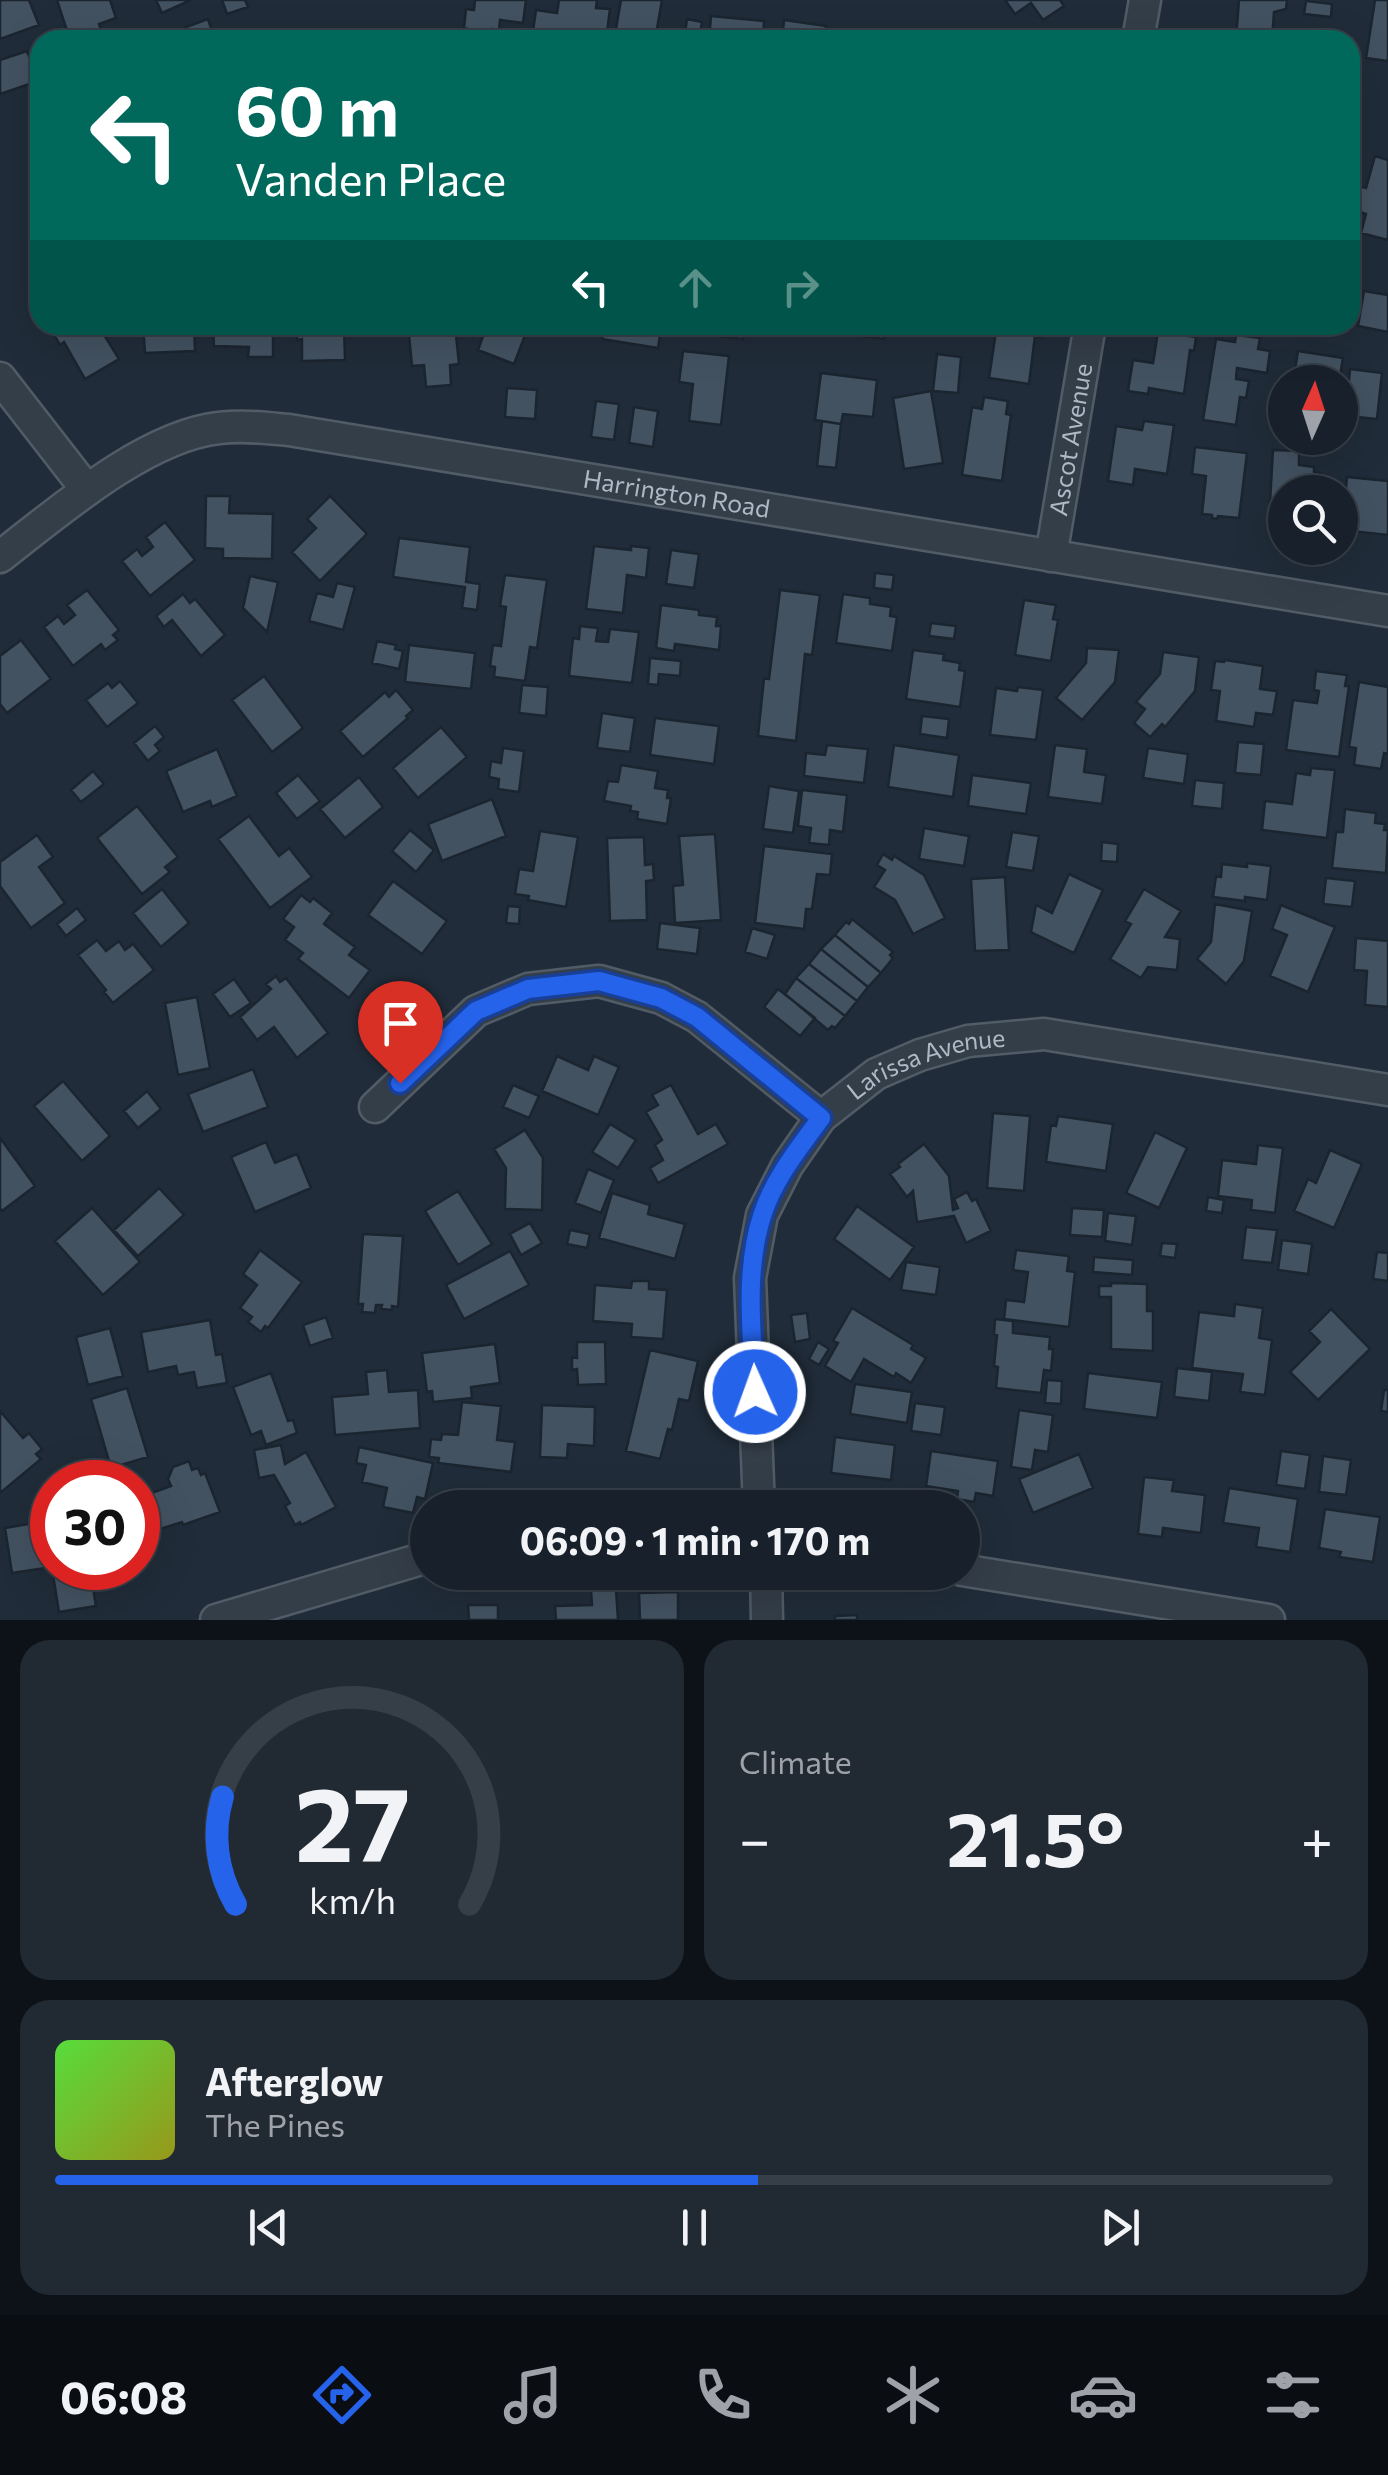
<!DOCTYPE html>
<meta charset="utf-8">
<style>
:root{--surface:#18212b;--page:#212933;--text:#f1f3f6;--muted:#9fa3a9;--line:#363e47;--accent:#2563eb}
body{margin:0;font-family:Commissioner,sans-serif;background:var(--page);color:var(--text);height:100vh;display:flex;flex-direction:column;font-size:38px;white-space:nowrap}
*{box-sizing:border-box;margin:0}
p{font-size:32px;color:var(--muted)}
.icon{flex:none;width:55px;height:55px;fill:none;stroke:currentColor;stroke-width:2;stroke-linecap:round;stroke-linejoin:round}
.map{position:relative;height:1620px;overflow:hidden}
.sheet{display:flex;flex-direction:column;gap:20px;padding:20px;background:#0d1218;flex:1}
.sheet>*{flex:none}
.top-card{position:absolute;left:30px;top:30px;width:1330px;height:305px;border-radius:30px;box-shadow:0 10px 40px #0002,0 0 0 2px var(--line);background:#00695c;color:#fff;overflow:hidden}
.needle{width:65px;rotate:3deg}
.buttons{position:absolute;left:1268px;top:365px;display:grid;gap:20px}
.buttons a{display:grid;place-items:center;width:90px;height:90px;border-radius:50%;background:var(--surface);box-shadow:0 10px 40px #0002,0 0 0 2px var(--line);font-size:50px}
.speed{position:absolute;left:30px;top:1460px;display:flex;gap:20px;font-size:50px;font-weight:700;text-align:center}
.speed>*{display:grid;place-content:center;width:130px;height:130px;border-radius:50%;background:var(--surface);box-shadow:0 10px 40px #0002,0 0 0 2px var(--line);line-height:1}
.speed .limit{border:15px solid #d22;background:#fff;color:#111}
.pin{position:absolute;display:grid;place-items:center;width:85px;height:85px;color:#fff;margin:-102px -42px;border-radius:50% 50% 50% 0;rotate:-45deg;box-shadow:0 0 10px #0007}
.pin .icon{rotate:45deg}
.me{position:absolute;width:110px;margin:-55px;rotate:358deg;stroke-linejoin:round;filter:drop-shadow(0 0 8px #0008)}
.turn{display:flex;align-items:center;gap:35px;height:210px;padding:0 40px;font-size:45px}
.turn .icon{width:130px;height:130px;stroke-width:2.5}
.turn b{display:block;font-size:70px;line-height:85px}
.lanes{display:flex;align-items:center;height:95px;padding:0 40px;background:#0003;justify-content:center;gap:50px;direction:ltr}
.lanes .off{opacity:.35}
.big{font-size:75px;font-weight:700;line-height:1.1}
.sheet .card{flex:1;display:flex;flex-direction:column;justify-content:center;gap:15px;min-width:0;padding:0 35px;border-radius:30px;background:var(--page)}
.sheet .dial{align-items:center;gap:0}
.dial svg{height:260px;overflow:visible;fill:none;stroke:var(--line);stroke-width:7;stroke-linecap:round;text-anchor:middle}
.dial text{fill:var(--text);stroke:none}
.song{display:flex;align-items:center;gap:30px}
.cover{width:120px;height:120px;border-radius:15px;background:linear-gradient(135deg,hsl(110 70% 55%),hsl(60 70% 35%))}
.played{height:10px;border-radius:5px;background:linear-gradient(90deg,var(--accent) 55%,var(--line) 55%)}
.keys{display:flex;justify-content:space-around;direction:ltr}
.heat{display:flex;justify-content:space-between;align-items:center;font-size:55px;direction:ltr}
.sheet .tiles{flex:1;display:grid;gap:20px;grid-template-columns:1fr 1fr}
.card:last-child{grid-column:span 2}
.trip{position:absolute;left:410px;top:1490px;width:570px;height:100px;border-radius:50px;background:var(--surface);box-shadow:0 10px 40px #0002,0 0 0 2px var(--line);font-weight:700;line-height:100px;text-align:center}
.tab-bar{display:flex;height:160px;justify-content:space-around;align-items:center;background:#0a0d11;color:var(--muted)}
.tab-bar .icon{width:70px;height:70px}
.tab-bar .selected{color:var(--accent)}
.tab-bar b{font-size:45px;color:var(--text)}
.map>svg:first-child{display:block}
</style>
<div class="map">
<svg width="1388" height="1620" viewBox="0 0 1388 1620">
<rect width="100%" height="100%" fill="#202c39"/>
<path fill="#435261" stroke="#1b2530" stroke-width="2.5" d="M 0,0 L 29,0 L 39,25 L 0,39 Z
M 57,0 L 110,0 L 116,18 L 99,24 L 104,40 L 70,40 Z
M 156,0 L 191,0 L 162,13 Z
M 222,0 L 245,0 L 248,7 L 227,14 Z
M 475,0 L 526,0 L 523,23 L 500,20 L 499,30 L 493,29 L 492,40 L 466,40 L 468,29 L 464,28 L 466,9 L 474,10 Z
M 559,0 L 597,0 L 596,8 L 610,9 L 606,40 L 552,40 L 553,34 L 533,31 L 536,10 L 557,13 Z
M 621,0 L 662,0 L 655,40 L 614,40 Z
M 1005,0 L 1060,0 L 1064,6 L 1043,20 L 1031,3 L 1015,14 Z
M 1239,0 L 1287,0 L 1286,9 L 1274,12 L 1272,40 L 1236,39 Z
M 1375,0 L 1388,0 L 1388,61 L 1366,58 Z
M 1306,1 L 1332,4 L 1331,17 L 1304,14 Z
M 711,16 L 764,21 L 763,40 L 709,40 Z
M 208,19 L 215,40 L 190,40 L 186,27 Z
M 687,19 L 702,22 L 699,40 L 684,40 Z
M 784,20 L 826,26 L 824,40 L 782,40 Z
M 904,32 L 936,35 L 935,40 L 903,40 Z
M 1290,33 L 1327,38 L 1326,40 L 1289,40 Z
M 27,51 L 38,81 L 0,94 L 0,60 Z
M 1375,156 L 1388,160 L 1388,240 L 1361,233 L 1366,214 L 1358,211 L 1359,207 L 1350,205 L 1350,184 L 1366,188 Z
M 1364,291 L 1388,295 L 1388,332 L 1358,326 Z
M 48,325 L 98,325 L 119,359 L 85,379 L 64,342 L 60,345 Z
M 143,325 L 194,325 L 195,351 L 145,353 Z
M 213,325 L 277,325 L 277,334 L 273,334 L 273,357 L 248,357 L 249,347 L 214,346 Z
M 297,325 L 344,325 L 345,360 L 302,361 L 302,339 L 297,340 Z
M 408,325 L 455,325 L 459,364 L 450,365 L 451,385 L 426,387 L 424,365 L 412,366 Z
M 487,325 L 529,325 L 514,364 L 478,350 Z
M 604,325 L 640,325 L 661,328 L 658,348 L 602,339 Z
M 720,325 L 745,325 L 743,339 L 719,336 Z
M 863,325 L 886,325 L 884,339 L 862,336 Z
M 997,325 L 1042,325 L 1041,337 L 1035,336 L 1029,384 L 989,378 Z
M 1158,332 L 1196,337 L 1194,351 L 1190,350 L 1184,394 L 1149,388 L 1148,394 L 1128,391 L 1133,360 L 1153,363 Z
M 1236,335 L 1260,338 L 1258,349 L 1270,351 L 1267,373 L 1237,368 L 1236,379 L 1249,381 L 1246,398 L 1240,397 L 1236,425 L 1203,420 L 1216,339 L 1235,342 Z
M 683,351 L 729,356 L 721,425 L 689,421 L 693,384 L 679,382 Z
M 1298,351 L 1343,358 L 1339,382 L 1293,382 Z
M 937,354 L 961,357 L 958,393 L 933,391 Z
M 1350,369 L 1382,373 L 1377,419 L 1346,416 Z
M 821,373 L 877,380 L 873,417 L 843,414 L 841,424 L 815,420 Z
M 507,388 L 537,390 L 535,419 L 505,417 Z
M 931,391 L 943,463 L 904,469 L 893,398 Z
M 984,397 L 1008,401 L 1006,414 L 1011,415 L 1002,481 L 962,475 L 972,407 L 982,409 Z
M 596,401 L 619,404 L 614,440 L 591,437 Z
M 634,407 L 658,411 L 653,447 L 629,443 Z
M 822,421 L 841,424 L 836,468 L 817,466 Z
M 1144,421 L 1174,425 L 1167,474 L 1135,469 L 1133,485 L 1108,481 L 1116,426 L 1142,430 Z
M 1195,447 L 1247,453 L 1239,518 L 1218,516 L 1217,519 L 1212,518 L 1212,515 L 1202,514 L 1206,476 L 1192,474 Z
M 1273,450 L 1299,451 L 1299,465 L 1314,467 L 1314,472 L 1320,473 L 1319,485 L 1312,484 L 1311,492 L 1285,492 L 1285,504 L 1270,502 Z
M 1347,477 L 1388,481 L 1388,535 L 1342,530 Z
M 206,496 L 230,496 L 229,513 L 273,514 L 272,559 L 223,558 L 223,549 L 205,548 Z
M 330,496 L 367,534 L 320,581 L 292,552 L 316,528 L 307,519 Z
M 165,522 L 195,560 L 150,596 L 122,561 L 137,549 L 142,556 L 153,547 L 146,537 Z
M 399,538 L 470,547 L 466,582 L 480,584 L 477,610 L 462,608 L 465,587 L 393,577 Z
M 594,546 L 631,550 L 631,546 L 649,548 L 646,578 L 627,575 L 623,613 L 586,609 Z
M 671,550 L 699,554 L 694,588 L 666,584 Z
M 875,573 L 894,575 L 892,590 L 874,588 Z
M 505,575 L 547,580 L 537,648 L 530,647 L 525,681 L 494,677 L 495,667 L 490,666 L 493,645 L 501,646 L 506,607 L 500,606 Z
M 250,576 L 278,582 L 267,632 L 243,608 Z
M 337,583 L 355,587 L 343,630 L 309,621 L 317,593 L 333,597 Z
M 87,590 L 119,630 L 113,635 L 118,640 L 105,650 L 101,644 L 73,666 L 44,627 L 58,616 L 64,624 L 75,615 L 67,605 Z
M 780,590 L 820,595 L 812,655 L 805,654 L 796,741 L 758,736 L 764,678 L 769,679 Z
M 183,594 L 190,603 L 195,599 L 225,635 L 201,656 L 172,620 L 164,627 L 156,616 Z
M 843,594 L 870,598 L 870,604 L 891,607 L 890,616 L 897,617 L 892,651 L 836,643 Z
M 1024,600 L 1056,605 L 1053,619 L 1058,620 L 1051,661 L 1015,655 Z
M 661,605 L 699,610 L 699,615 L 717,617 L 716,626 L 721,626 L 719,650 L 675,644 L 674,651 L 656,648 Z
M 931,623 L 956,626 L 954,639 L 929,636 Z
M 580,626 L 598,628 L 596,641 L 608,642 L 610,629 L 639,632 L 632,683 L 569,676 L 573,638 L 579,639 Z
M 21,640 L 51,679 L 7,713 L 0,704 L 0,656 Z
M 377,641 L 396,645 L 395,649 L 403,651 L 399,669 L 372,663 Z
M 409,645 L 475,653 L 471,689 L 405,682 Z
M 1087,648 L 1119,650 L 1115,682 L 1082,720 L 1056,698 L 1086,663 Z
M 913,650 L 944,654 L 943,660 L 960,663 L 959,670 L 965,671 L 960,707 L 906,699 Z
M 1163,652 L 1199,657 L 1195,691 L 1165,727 L 1162,724 L 1150,737 L 1134,723 L 1145,709 L 1136,702 L 1160,674 Z
M 650,658 L 681,661 L 680,676 L 659,674 L 658,685 L 648,684 Z
M 1225,660 L 1263,666 L 1260,689 L 1277,691 L 1273,715 L 1256,713 L 1254,727 L 1216,721 L 1220,691 L 1211,690 L 1215,661 L 1224,662 Z
M 1316,671 L 1347,675 L 1345,686 L 1349,686 L 1339,757 L 1286,750 L 1293,700 L 1317,703 L 1319,691 L 1314,690 Z
M 264,676 L 303,728 L 272,752 L 232,700 Z
M 120,681 L 138,703 L 107,727 L 86,700 L 108,683 L 112,688 Z
M 1359,682 L 1388,687 L 1388,754 L 1384,753 L 1381,769 L 1354,765 L 1356,748 L 1349,747 Z
M 522,685 L 548,687 L 546,716 L 519,713 Z
M 1018,687 L 1043,690 L 1036,740 L 990,735 L 996,688 L 1017,691 Z
M 396,690 L 413,710 L 406,716 L 408,718 L 363,757 L 340,731 L 385,692 L 389,697 Z
M 602,713 L 635,718 L 630,752 L 597,748 Z
M 922,716 L 949,719 L 947,738 L 920,734 Z
M 655,718 L 719,726 L 714,764 L 650,755 Z
M 155,726 L 164,737 L 155,745 L 160,751 L 148,761 L 134,743 Z
M 441,727 L 467,757 L 418,798 L 393,768 Z
M 1238,742 L 1264,744 L 1261,775 L 1235,773 Z
M 827,745 L 868,749 L 864,783 L 804,776 L 806,753 L 825,755 Z
M 894,745 L 959,755 L 953,797 L 888,787 Z
M 1055,745 L 1087,749 L 1084,772 L 1106,775 L 1102,804 L 1048,797 Z
M 503,748 L 524,751 L 519,792 L 498,789 L 499,779 L 489,777 L 491,761 L 501,763 Z
M 1148,748 L 1188,754 L 1184,784 L 1143,778 Z
M 217,749 L 237,796 L 212,807 L 210,801 L 183,812 L 166,771 Z
M 621,765 L 658,771 L 655,788 L 668,790 L 667,798 L 671,798 L 667,824 L 637,819 L 638,812 L 630,811 L 631,806 L 604,801 L 608,781 L 618,782 Z
M 1311,768 L 1335,770 L 1327,838 L 1262,830 L 1265,801 L 1292,804 L 1296,773 L 1310,775 Z
M 93,771 L 104,784 L 81,802 L 71,790 Z
M 298,775 L 320,801 L 297,819 L 276,793 Z
M 972,775 L 1031,783 L 1026,814 L 968,806 Z
M 359,777 L 383,807 L 345,838 L 320,809 Z
M 1195,780 L 1224,783 L 1222,809 L 1192,806 Z
M 769,786 L 799,791 L 793,833 L 763,829 Z
M 802,790 L 847,795 L 843,832 L 830,830 L 829,845 L 809,843 L 811,828 L 798,826 Z
M 492,799 L 506,836 L 442,861 L 428,824 Z
M 137,806 L 178,857 L 165,867 L 170,872 L 142,894 L 97,838 Z
M 1345,809 L 1376,813 L 1375,823 L 1385,824 L 1384,830 L 1388,830 L 1386,873 L 1332,868 L 1336,832 L 1343,832 Z
M 249,816 L 279,856 L 289,848 L 312,877 L 270,908 L 218,839 Z
M 924,828 L 969,836 L 964,866 L 919,859 Z
M 410,830 L 434,850 L 416,872 L 392,851 Z
M 540,831 L 578,837 L 566,907 L 528,900 L 529,896 L 515,894 L 519,869 L 533,871 Z
M 1012,832 L 1039,836 L 1033,871 L 1006,867 Z
M 715,834 L 721,920 L 675,923 L 673,886 L 683,885 L 679,836 Z
M 37,835 L 53,857 L 39,867 L 65,903 L 31,928 L 0,886 L 0,862 Z
M 644,837 L 645,865 L 653,864 L 654,880 L 646,881 L 647,920 L 610,921 L 607,838 Z
M 1102,842 L 1118,844 L 1117,862 L 1101,861 Z
M 764,846 L 832,854 L 830,875 L 817,874 L 812,909 L 806,909 L 804,929 L 755,923 Z
M 883,854 L 892,860 L 894,856 L 924,875 L 945,918 L 913,934 L 895,900 L 874,887 L 885,870 L 877,865 Z
M 1247,863 L 1271,866 L 1267,900 L 1245,897 L 1245,901 L 1213,897 L 1216,876 L 1221,877 L 1222,864 L 1247,867 Z
M 1069,874 L 1103,890 L 1074,953 L 1031,932 L 1036,905 L 1052,913 Z
M 1005,877 L 1009,950 L 975,951 L 971,879 Z
M 1326,878 L 1355,881 L 1352,907 L 1323,904 Z
M 393,881 L 447,921 L 422,954 L 368,915 Z
M 162,889 L 189,923 L 161,947 L 133,913 Z
M 1144,889 L 1181,911 L 1165,937 L 1180,939 L 1177,970 L 1148,967 L 1141,978 L 1110,959 L 1131,924 L 1125,921 Z
M 301,895 L 310,902 L 313,898 L 332,913 L 324,924 L 355,947 L 349,955 L 370,970 L 349,998 L 298,959 L 303,953 L 285,940 L 294,927 L 283,919 Z
M 1215,904 L 1252,911 L 1244,961 L 1226,984 L 1197,959 L 1211,942 Z
M 1281,905 L 1335,927 L 1308,992 L 1270,976 L 1287,935 L 1272,929 Z
M 508,906 L 520,907 L 519,924 L 506,923 Z
M 77,908 L 86,920 L 66,936 L 57,924 Z
M 852,919 L 893,952 L 890,955 L 893,958 L 881,973 L 835,935 L 846,922 L 849,924 Z
M 660,923 L 700,928 L 697,954 L 657,949 Z
M 752,928 L 775,935 L 767,959 L 745,952 Z
M 835,935 L 881,973 L 868,987 L 821,949 Z
M 1356,938 L 1388,941 L 1388,1007 L 1365,1005 L 1367,971 L 1354,970 Z
M 97,940 L 106,951 L 119,941 L 125,950 L 133,944 L 154,970 L 113,1003 L 104,992 L 106,990 L 78,955 Z
M 821,949 L 868,987 L 857,1001 L 809,964 Z
M 809,964 L 857,1001 L 845,1016 L 796,978 Z
M 276,976 L 280,982 L 286,978 L 328,1033 L 297,1058 L 274,1027 L 257,1040 L 240,1017 L 271,989 L 266,984 Z
M 796,978 L 845,1016 L 835,1028 L 832,1026 L 828,1030 L 785,994 Z
M 234,979 L 251,1003 L 230,1017 L 213,994 Z
M 778,989 L 815,1018 L 800,1036 L 764,1007 Z
M 197,997 L 210,1068 L 178,1075 L 165,1003 Z
M 557,1056 L 588,1070 L 594,1056 L 619,1067 L 598,1115 L 542,1091 Z
M 253,1069 L 268,1107 L 203,1132 L 188,1094 Z
M 63,1081 L 110,1136 L 82,1161 L 34,1106 Z
M 513,1085 L 539,1096 L 529,1118 L 503,1107 Z
M 671,1085 L 698,1134 L 716,1124 L 728,1144 L 658,1183 L 650,1168 L 663,1160 L 655,1145 L 662,1140 L 646,1112 L 658,1105 L 652,1095 Z
M 147,1091 L 161,1109 L 138,1128 L 124,1111 Z
M 993,1113 L 1030,1116 L 1024,1191 L 987,1188 Z
M 1058,1116 L 1113,1124 L 1106,1171 L 1046,1162 L 1051,1125 L 1056,1126 Z
M 610,1124 L 636,1140 L 618,1168 L 592,1152 Z
M 525,1130 L 543,1158 L 542,1210 L 505,1209 L 506,1168 L 494,1149 Z
M 1155,1132 L 1187,1148 L 1159,1208 L 1126,1193 Z
M 0,1138 L 35,1186 L 2,1211 L 0,1208 Z
M 266,1142 L 275,1163 L 297,1154 L 311,1188 L 255,1212 L 231,1157 Z
M 924,1144 L 949,1176 L 953,1210 L 958,1208 L 954,1199 L 967,1192 L 972,1201 L 976,1199 L 991,1231 L 966,1243 L 954,1216 L 917,1222 L 913,1191 L 907,1197 L 890,1174 L 900,1167 L 898,1164 Z
M 1258,1145 L 1283,1148 L 1275,1213 L 1251,1210 L 1252,1200 L 1218,1196 L 1222,1160 L 1256,1164 Z
M 1330,1150 L 1362,1164 L 1334,1228 L 1294,1211 L 1308,1179 L 1316,1183 Z
M 588,1169 L 614,1180 L 601,1213 L 575,1203 Z
M 159,1188 L 184,1215 L 138,1256 L 114,1230 Z
M 458,1191 L 492,1244 L 458,1265 L 425,1211 Z
M 612,1193 L 650,1205 L 648,1214 L 685,1224 L 675,1259 L 599,1238 Z
M 1208,1197 L 1224,1200 L 1222,1213 L 1206,1211 Z
M 857,1206 L 914,1247 L 890,1280 L 834,1239 Z
M 92,1208 L 140,1262 L 103,1295 L 55,1241 Z
M 1072,1208 L 1104,1210 L 1102,1237 L 1070,1235 Z
M 1108,1213 L 1136,1216 L 1132,1245 L 1105,1241 Z
M 530,1223 L 542,1243 L 521,1255 L 510,1234 Z
M 1246,1227 L 1277,1230 L 1272,1263 L 1242,1260 Z
M 570,1230 L 590,1234 L 587,1248 L 567,1244 Z
M 363,1234 L 403,1236 L 398,1307 L 392,1306 L 392,1310 L 381,1309 L 382,1305 L 376,1305 L 375,1313 L 362,1312 L 363,1304 L 358,1304 Z
M 1282,1240 L 1312,1244 L 1308,1274 L 1278,1270 Z
M 1162,1243 L 1177,1244 L 1175,1258 L 1160,1256 Z
M 260,1250 L 302,1282 L 268,1328 L 265,1326 L 261,1332 L 248,1322 L 252,1317 L 240,1308 L 257,1285 L 243,1274 Z
M 1016,1250 L 1069,1256 L 1067,1271 L 1075,1272 L 1069,1327 L 1004,1319 L 1006,1300 L 1024,1302 L 1028,1272 L 1013,1270 Z
M 510,1251 L 529,1285 L 464,1319 L 446,1285 Z
M 1377,1252 L 1388,1253 L 1388,1281 L 1373,1279 Z
M 1094,1257 L 1133,1260 L 1132,1275 L 1093,1272 Z
M 906,1262 L 940,1267 L 936,1295 L 901,1290 Z
M 632,1281 L 649,1281 L 649,1289 L 667,1290 L 663,1339 L 631,1337 L 632,1324 L 593,1321 L 595,1285 L 631,1288 Z
M 1111,1283 L 1147,1284 L 1147,1311 L 1153,1311 L 1153,1351 L 1111,1349 L 1111,1297 L 1099,1297 L 1099,1286 L 1111,1286 Z
M 1235,1304 L 1263,1308 L 1259,1338 L 1272,1340 L 1265,1395 L 1240,1392 L 1243,1374 L 1192,1368 L 1199,1312 L 1234,1316 Z
M 852,1308 L 913,1345 L 911,1349 L 926,1358 L 911,1383 L 896,1373 L 894,1377 L 864,1359 L 851,1382 L 825,1366 L 838,1343 L 833,1341 Z
M 1331,1309 L 1370,1349 L 1318,1400 L 1290,1372 L 1320,1342 L 1309,1331 Z
M 807,1313 L 810,1339 L 795,1342 L 791,1315 Z
M 326,1317 L 333,1338 L 310,1346 L 303,1325 Z
M 995,1319 L 1013,1321 L 1013,1333 L 1050,1337 L 1049,1349 L 1053,1349 L 1051,1371 L 1044,1370 L 1041,1393 L 996,1388 L 998,1367 L 994,1366 L 997,1335 L 994,1334 Z
M 210,1320 L 216,1355 L 222,1354 L 227,1383 L 197,1388 L 194,1372 L 178,1375 L 176,1366 L 148,1372 L 141,1332 Z
M 110,1328 L 123,1376 L 88,1385 L 76,1337 Z
M 577,1342 L 605,1342 L 606,1384 L 578,1385 L 577,1369 L 572,1370 L 572,1357 L 577,1358 Z
M 818,1342 L 829,1349 L 819,1365 L 809,1359 Z
M 495,1344 L 500,1383 L 471,1387 L 472,1398 L 433,1402 L 432,1391 L 427,1392 L 422,1353 Z
M 650,1350 L 698,1361 L 689,1401 L 679,1399 L 672,1430 L 668,1429 L 660,1459 L 626,1451 Z
M 1177,1368 L 1212,1372 L 1209,1401 L 1174,1397 Z
M 387,1370 L 389,1392 L 418,1390 L 420,1428 L 335,1435 L 332,1397 L 368,1394 L 366,1372 Z
M 271,1373 L 288,1421 L 293,1420 L 297,1433 L 266,1445 L 261,1431 L 251,1435 L 233,1387 Z
M 1088,1373 L 1162,1382 L 1157,1418 L 1084,1409 Z
M 1047,1380 L 1062,1381 L 1061,1404 L 1045,1403 Z
M 855,1384 L 912,1392 L 907,1423 L 850,1414 Z
M 127,1388 L 148,1457 L 111,1468 L 91,1399 Z
M 1384,1390 L 1388,1390 L 1388,1412 L 1381,1411 Z
M 462,1402 L 501,1406 L 497,1440 L 515,1442 L 511,1472 L 438,1463 L 439,1458 L 429,1457 L 431,1439 L 441,1440 L 442,1434 L 458,1435 Z
M 915,1403 L 945,1407 L 941,1435 L 911,1431 Z
M 542,1405 L 595,1407 L 594,1446 L 568,1444 L 567,1458 L 540,1457 Z
M 1019,1410 L 1053,1415 L 1048,1452 L 1035,1450 L 1032,1470 L 1011,1467 Z
M 0,1411 L 23,1438 L 29,1433 L 42,1449 L 36,1454 L 41,1459 L 0,1493 Z
M 835,1437 L 895,1445 L 891,1480 L 831,1473 Z
M 281,1445 L 285,1464 L 306,1452 L 336,1507 L 301,1525 L 300,1522 L 295,1525 L 285,1506 L 290,1503 L 274,1475 L 259,1478 L 254,1450 Z
M 359,1447 L 433,1463 L 425,1499 L 417,1497 L 413,1513 L 383,1507 L 387,1488 L 362,1482 L 366,1465 L 356,1463 Z
M 931,1451 L 998,1461 L 993,1496 L 976,1493 L 974,1502 L 957,1499 L 958,1491 L 926,1486 Z
M 1281,1451 L 1310,1455 L 1305,1489 L 1276,1485 Z
M 1079,1454 L 1093,1488 L 1033,1513 L 1019,1479 Z
M 1323,1456 L 1351,1460 L 1346,1495 L 1319,1492 Z
M 189,1461 L 192,1470 L 198,1468 L 201,1475 L 205,1473 L 220,1512 L 183,1525 L 182,1522 L 138,1536 L 138,1498 L 171,1486 L 168,1479 L 173,1467 Z
M 1144,1477 L 1174,1480 L 1172,1491 L 1205,1495 L 1201,1533 L 1163,1528 L 1162,1537 L 1138,1534 Z
M 1229,1488 L 1298,1499 L 1290,1552 L 1256,1547 L 1259,1528 L 1223,1523 Z
M 1325,1509 L 1380,1517 L 1373,1562 L 1339,1557 L 1341,1552 L 1319,1548 Z
M 52,1520 L 52,1567 L 12,1573 L 5,1528 Z
M 90,1569 L 96,1606 L 59,1612 L 53,1575 Z
M 616,1589 L 618,1620 L 556,1620 L 555,1606 L 592,1605 L 591,1590 Z
M 678,1592 L 678,1620 L 640,1620 L 639,1593 Z
M 468,1605 L 498,1605 L 498,1620 L 469,1620 Z
M 857,1615 L 857,1620 L 835,1620 L 835,1616 Z"/>
<g fill="none" stroke-linecap="round" stroke-linejoin="round">
<defs>
<g id="street">
<path d="M 1138,40 L 1145,0"/>
<path d="M 0,378 L 87,490"/>
<path id="s1" d="M 1051,556 L 1090,325"/>
<path id="s2" d="M 0,557 C 58,512 145,436 219,428 C 243,425 266,428 289,430 L 1388,611"/>
<path d="M 375,1107 L 476,1011 L 528,989 L 599,981 L 661,998 L 697,1017 L 821,1117"/>
<path id="s3" d="M 759,1508 L 750,1278 L 762,1215 L 787,1166 L 821,1117 L 876,1074 L 920,1055 L 968,1041 L 1044,1034 L 1388,1090"/>
<path d="M 962,1570 L 1269,1620"/>
<path d="M 766,1572 L 767,1620"/>
<path d="M 216,1620 L 428,1557"/>
</g>
</defs>
<use href="#street" stroke="#515c67" stroke-width="35"/>
<use href="#street" stroke="#343e49" stroke-width="30"/>
</g>
<g fill="none" stroke-linecap="round" stroke-linejoin="round">
<defs>
<path id="route" d="M 400,1083 L 476,1011 L 528,989 L 599,981 L 661,998 L 697,1017 L 821,1118 C 799,1148 773,1180 762,1216 C 744,1272 752,1334 755,1392"/>
</defs>
<use href="#route" stroke="#184099" stroke-width="25"/>
<use href="#route" stroke="#2563eb" stroke-width="18"/>
</g>
<g text-anchor="middle" stroke-width="10" stroke-linejoin="round" paint-order="stroke">
<g font-size="25" fill="#aeb9c6" stroke="#19232e">
<text dy="9" stroke="none"><textPath href="#s1" startOffset="118">Ascot Avenue</textPath></text>
<text dy="9" stroke="none"><textPath href="#s2" startOffset="720">Harrington Road</textPath></text>
<text dy="9" stroke="none"><textPath href="#s3" startOffset="530">Larissa Avenue</textPath></text>
</g>
</g>
</svg>
<div class="buttons">
<a><svg class="needle" viewBox="-14 -14 28 28"><path d="M0-13l5 13h-10z" fill="#e53935"/><path d="M0 13l5-13h-10z" fill="#9fa3a9"/></svg></a>
<a><svg class="icon" aria-label="search" viewBox="0 0 24 24"><circle cx="10" cy="10" r="6"/><path d="M15 15l6 6"/></svg></a>
</div>
<div class="speed"><div class="limit">30</div></div>
<div class="pin" style="left:400px;top:1083px;background:#d93025"><svg class="icon" aria-label="arrive" viewBox="0 0 24 24"><path d="M6 21V4h12l-3 4 3 4H6"/></svg></div>
<svg class="me" style="left:755px;top:1392px" viewBox="-20 -20 40 40"><circle r="17" fill="#2563eb" stroke="#fff" stroke-width="3"/><path d="M0-11L8 9 0 5-8 9z" fill="#fff"/></svg>
<div class="trip">06:09 · 1 min · 170 m</div>
<div class="top-card">
<div class="turn"><svg class="icon" aria-label="left" viewBox="0 0 24 24"><path d="M17 20v-9H6M10 6l-5 5 5 5"/></svg><div><b>60 m</b>Vanden Place</div></div>
<div class="lanes"><svg class="icon" aria-label="left" viewBox="0 0 24 24"><path d="M17 20v-9H6M10 6l-5 5 5 5"/></svg><svg class="icon off" aria-label="ahead" viewBox="0 0 24 24"><path d="M12 20V5M6 11l6-6 6 6"/></svg><svg class="icon off" aria-label="right" viewBox="0 0 24 24"><path d="M7 20v-9h11M14 6l5 5-5 5"/></svg></div>
</div>
</div>
<section class="sheet">
<div class="tiles">
<div class="card dial"><svg viewBox="0 0 100 80">
<path d="M14 69A42 42 0 1 1 86 69"/>
<path d="M14 69A42 42 0 0 1 10 36" stroke="#2563eb"/>
<text x="50" y="56" font-size="32" font-weight="700">27</text>
<text x="50" y="72" font-size="11">km/h</text>
</svg></div>
<div class="card"><p>Climate</p>
<div class="heat"><a>−</a><b class="big">21.5°</b><a>+</a></div>
</div>
<div class="card">
<div class="song"><i class="cover"></i><div><b>Afterglow</b><p>The Pines</p></div></div>
<div class="played"></div>
<div class="keys"><svg class="icon" aria-label="previous" viewBox="0 0 24 24"><path d="M18 5L8 12l10 7zM5 5v14"/></svg><svg class="icon" aria-label="pause" viewBox="0 0 24 24"><path d="M8 5v14M16 5v14"/></svg><svg class="icon" aria-label="next" viewBox="0 0 24 24"><path d="M6 5l10 7-10 7zM19 5v14"/></svg></div>
</div>
</div>
</section>
<nav class="tab-bar">
<b>06:08</b>
<svg class="icon selected" aria-label="directions" viewBox="0 0 24 24"><path d="M12 3l9 9-9 9-9-9zM9 14v-3h6M13 9l2 2-2 2"/></svg>
<svg class="icon" aria-label="music" viewBox="0 0 24 24"><path d="M9 18V5l10-2v13"/><circle cx="6" cy="18" r="3"/><circle cx="16" cy="16" r="3"/></svg>
<svg class="icon" aria-label="phone" viewBox="0 0 24 24"><path d="M5 4h4l2 5-3 2q2 4 5 5l2-3 5 2v4C11 20 4 13 5 4z"/></svg>
<svg class="icon" aria-label="climate" viewBox="0 0 24 24"><path d="M12 3v18M4 7l16 10M4 17L20 7"/></svg>
<svg class="icon" aria-label="car" viewBox="0 0 24 24"><path d="M5 17H2v-5l4-1 3-4h7l3 4 3 1v5h-3M9 17h6M6 11h13"/><circle cx="7" cy="17" r="2"/><circle cx="17" cy="17" r="2"/></svg>
<svg class="icon" aria-label="filters" viewBox="0 0 24 24"><path d="M4 7h16M4 17h16"/><circle cx="9" cy="7" r="2"/><circle cx="15" cy="17" r="2"/></svg>
</nav>
